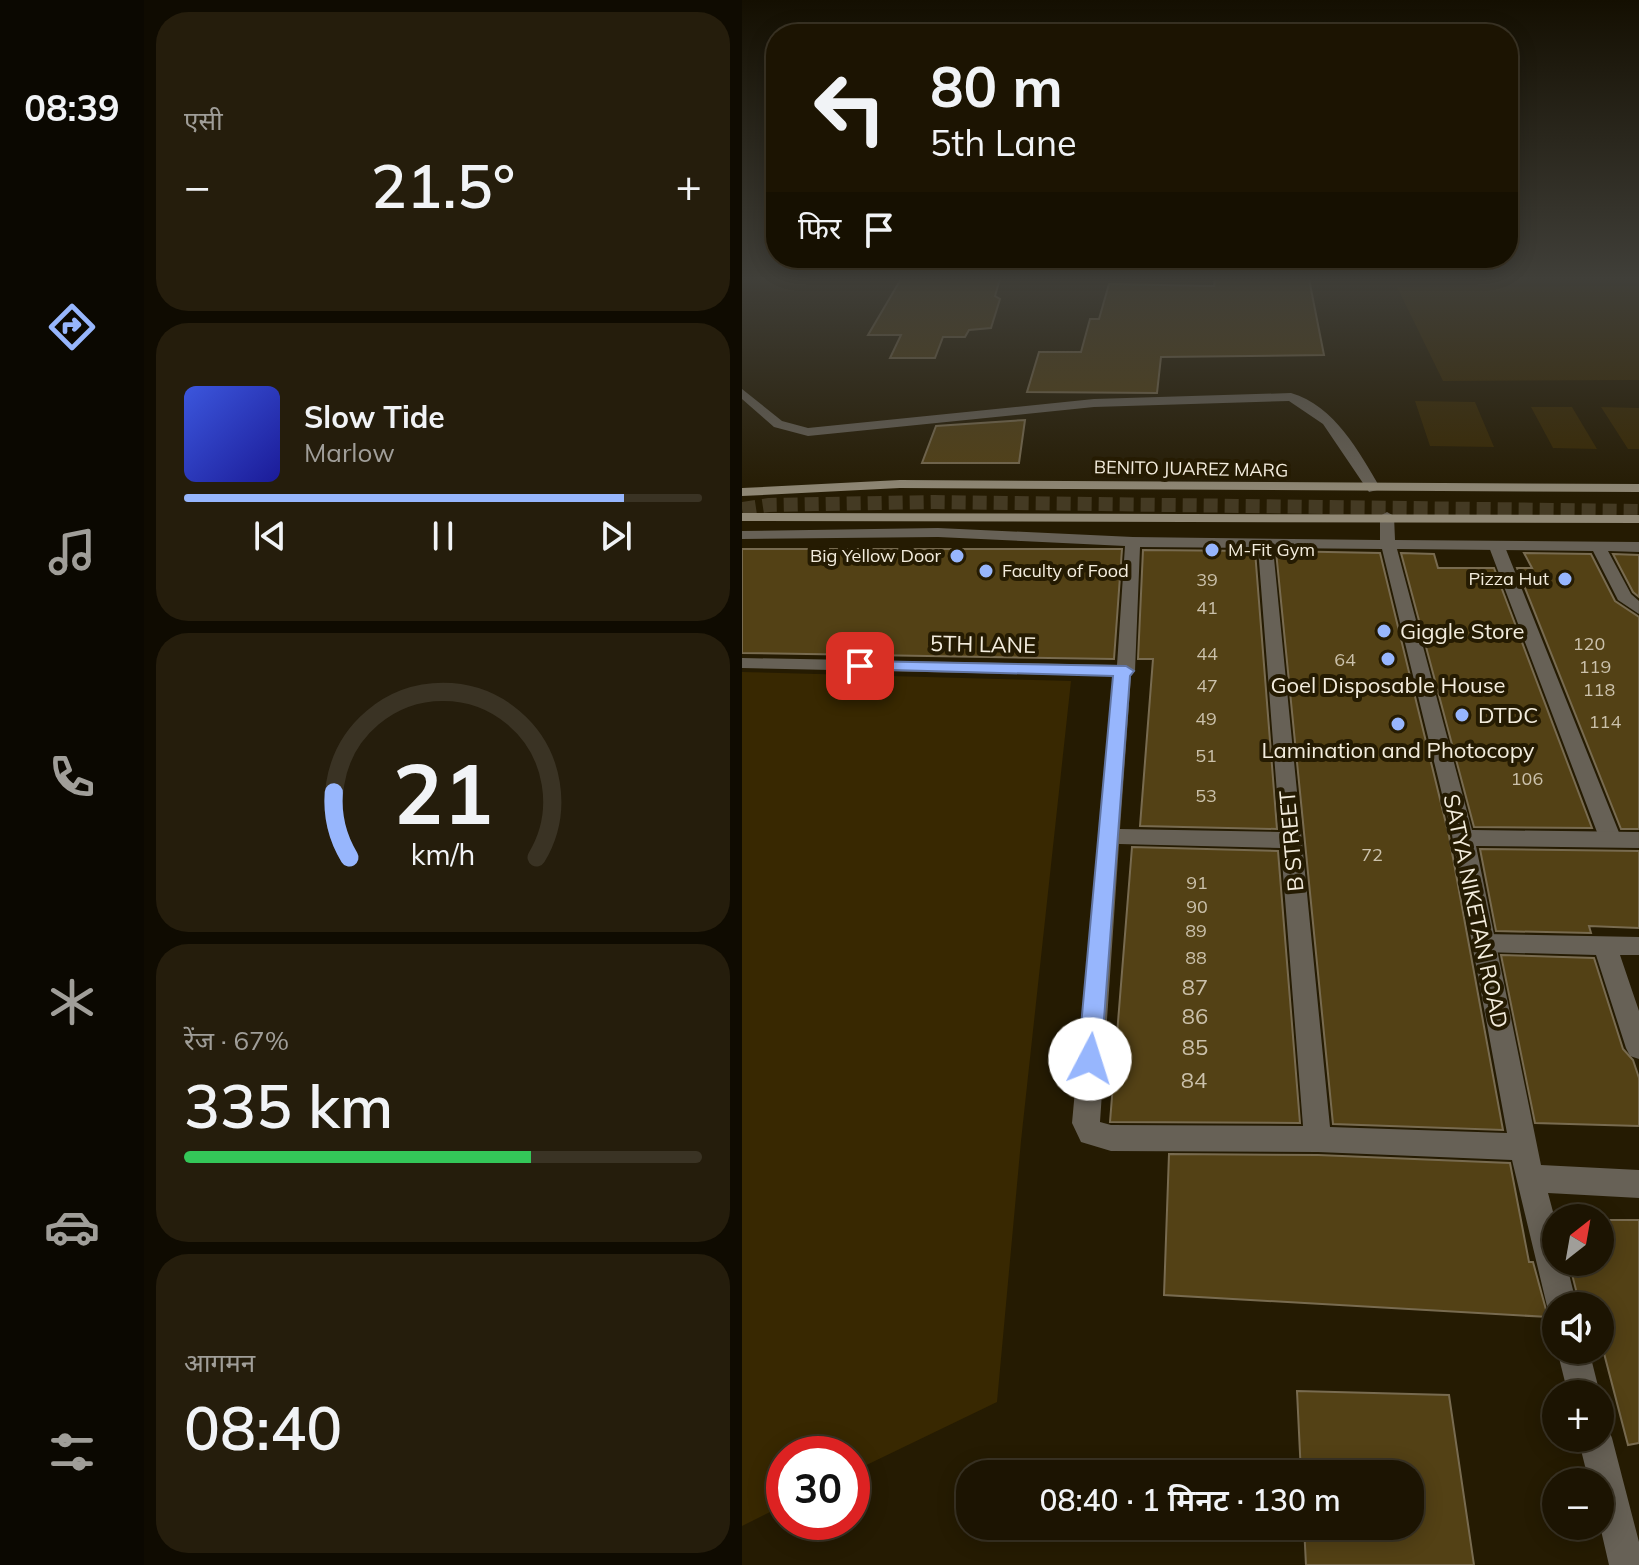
<!DOCTYPE html>
<html lang="hi">
<meta charset="utf-8">
<style>
:root{--surface:#1c1402;--page:#251d0c;--text:#f1f3f6;--muted:#a09e99;--line:#3a3324;--accent:#97b6fd}
body{margin:0;font-family:Mulish,"Noto Sans Devanagari",sans-serif;background:var(--page);color:var(--text);height:100vh;display:flex;flex-direction:column;font-size:30px;white-space:nowrap}
*{box-sizing:border-box;margin:0}
p{font-size:26px;color:var(--muted)}
.icon{flex:none;width:44px;height:44px;fill:none;stroke:currentColor;stroke-width:2;stroke-linecap:round;stroke-linejoin:round}
.map{position:relative;flex:1;overflow:hidden}
.panel{display:flex;flex-direction:column;gap:12px;padding:12px;background:#0f0b01;width:598px}
.panel>*{flex:none}
.hud{position:absolute;left:24px;top:24px;width:752px;height:244px;border-radius:32px;box-shadow:0 4px 20px #0003,0 0 0 2px var(--line);background:#1c1402;color:var(--text);overflow:hidden}
.needle{width:52px;rotate:31deg}
.tools{position:absolute;left:800px;top:1204px;display:grid;gap:16px}
.tools a{display:grid;place-items:center;width:72px;height:72px;border-radius:50%;background:var(--surface);box-shadow:0 4px 20px #0003,0 0 0 2px var(--line);font-size:40px}
.speed{position:absolute;left:24px;top:1436px;display:flex;gap:16px;font-size:40px;font-weight:700;text-align:center}
.speed>*{display:grid;place-content:center;width:104px;height:104px;border-radius:50%;background:var(--surface);box-shadow:0 4px 20px #0003,0 0 0 2px var(--line);line-height:1}
.speed .limit{border:12px solid #d22;background:#fff;color:#111}
.pin{position:absolute;display:grid;place-items:center;width:68px;height:68px;color:#fff;margin:-34px;border-radius:16px;box-shadow:0 4px 12px #0006}
.me{position:absolute;width:88px;margin:-44px;rotate:5deg;stroke-linejoin:round;filter:drop-shadow(0 0 6px #0008)}
.turn{display:flex;align-items:center;gap:28px;height:168px;padding:0 32px;font-size:36px}
.turn .icon{width:104px;height:104px;stroke-width:2.5}
.turn b{display:block;font-size:56px;line-height:68px}
.then{display:flex;align-items:center;height:76px;padding:0 32px;background:#0003;gap:16px;font-size:30px}
.big{font-size:60px;font-weight:600;line-height:1.1}
.panel .widget{flex:1;display:flex;flex-direction:column;justify-content:center;gap:12px;min-width:0;padding:0 28px;border-radius:32px;background:var(--page)}
.panel .dial{align-items:center;gap:0}
.dial svg{height:208px;overflow:visible;fill:none;stroke:var(--line);stroke-width:7;stroke-linecap:round;text-anchor:middle}
.dial text{fill:var(--text);stroke:none}
.song{display:flex;align-items:center;gap:24px}
.cover{width:96px;height:96px;border-radius:12px;background:linear-gradient(135deg,hsl(230 70% 55%),hsl(240 70% 35%))}
.played{height:8px;border-radius:4px;background:linear-gradient(90deg,var(--accent) 85%,var(--line) 85%)}
.keys{display:flex;justify-content:space-around;direction:ltr}
.heat{display:flex;justify-content:space-between;align-items:center;font-size:44px;direction:ltr}
.charge{height:12px;border-radius:6px;background:linear-gradient(90deg,#34c759 67%,var(--line) 0)}
.trip{position:absolute;left:214px;top:1460px;width:468px;height:80px;border-radius:32px;background:var(--surface);box-shadow:0 4px 20px #0003,0 0 0 2px var(--line);font-weight:600;line-height:80px;text-align:center}
main{display:flex;flex:1;min-height:0}
.tabs{display:flex;flex-direction:column;width:144px;justify-content:space-around;align-items:center;background:#0b0801;color:var(--muted)}
.tabs .icon{width:56px;height:56px}
.tabs .current{color:var(--accent)}
.tabs b{font-size:36px;color:var(--text)}
.map>svg:first-child{display:block}
</style>
<main>
<nav class="tabs">
<b>08:39</b>
<svg class="icon current" aria-label="directions" viewBox="0 0 24 24"><path d="M12 3l9 9-9 9-9-9zM9 14v-3h6M13 9l2 2-2 2"/></svg>
<svg class="icon" aria-label="music" viewBox="0 0 24 24"><path d="M9 18V5l10-2v13"/><circle cx="6" cy="18" r="3"/><circle cx="16" cy="16" r="3"/></svg>
<svg class="icon" aria-label="phone" viewBox="0 0 24 24"><path d="M5 4h4l2 5-3 2q2 4 5 5l2-3 5 2v4C11 20 4 13 5 4z"/></svg>
<svg class="icon" aria-label="climate" viewBox="0 0 24 24"><path d="M12 3v18M4 7l16 10M4 17L20 7"/></svg>
<svg class="icon" aria-label="car" viewBox="0 0 24 24"><path d="M5 17H2v-5l4-1 3-4h7l3 4 3 1v5h-3M9 17h6M6 11h13"/><circle cx="7" cy="17" r="2"/><circle cx="17" cy="17" r="2"/></svg>
<svg class="icon" aria-label="filters" viewBox="0 0 24 24"><path d="M4 7h16M4 17h16"/><circle cx="9" cy="7" r="2"/><circle cx="15" cy="17" r="2"/></svg>
</nav>
<section class="panel">
<div class="widget"><p>एसी</p>
<div class="heat"><a>−</a><b class="big">21.5°</b><a>+</a></div>
</div>
<div class="widget">
<div class="song"><i class="cover"></i><div><b>Slow Tide</b><p>Marlow</p></div></div>
<div class="played"></div>
<div class="keys"><svg class="icon" aria-label="previous" viewBox="0 0 24 24"><path d="M18 5L8 12l10 7zM5 5v14"/></svg><svg class="icon" aria-label="pause" viewBox="0 0 24 24"><path d="M8 5v14M16 5v14"/></svg><svg class="icon" aria-label="next" viewBox="0 0 24 24"><path d="M6 5l10 7-10 7zM19 5v14"/></svg></div>
</div>
<div class="widget dial"><svg viewBox="0 0 100 80">
<path d="M14 69A42 42 0 1 1 86 69"/>
<path d="M14 69A42 42 0 0 1 8 44" stroke="#97b6fd"/>
<text x="50" y="56" font-size="32" font-weight="700">21</text>
<text x="50" y="72" font-size="11">km/h</text>
</svg></div>
<div class="widget"><p>रेंज · 67%</p><b class="big">335 km</b><div class="charge"></div></div>
<div class="widget"><p>आगमन</p><b class="big">08:40</b></div>
</section>
<div class="map">
<svg width="897" height="1565" viewBox="0 0 897 1565">
<rect width="100%" height="100%" fill="#251b02"/>
<path fill="#382801" d="M 897,286 L 897,380 L 701,381 L 655,287 Z
M 673,401 L 733,402 L 752,447 L 688,446 Z
M 789,407 L 830,407 L 855,449 L 811,448 Z
M 859,407 L 897,408 L 897,449 L 886,449 Z
M 0,672 L 329,681 L 279,1141 L 255,1402 L 110,1472 L 110,1454 L 42,1454 L 42,1505 L 0,1526 Z"/>
<path fill="#534115" stroke="#786b50" stroke-width="2" d="M 159,279 L 258,279 L 253,296 L 258,299 L 249,328 L 227,330 L 223,337 L 201,337 L 193,358 L 148,358 L 159,335 L 126,335 Z
M 473,279 L 567,279 L 582,355 L 419,357 L 415,393 L 285,392 L 297,352 L 339,352 L 348,319 L 357,319 L 367,284 L 472,286 Z
M 283,420 L 277,463 L 180,463 L 194,426 Z
M 0,549 L 380,549 L 372,659 L 0,653 Z
M 401,550 L 513,551 L 535,829 L 398,826 L 411,659 L 396,659 Z
M 534,551 L 638,553 L 707,836 L 761,1130 L 591,1124 Z
M 659,553 L 692,554 L 696,568 L 752,568 L 850,828 L 732,827 Z
M 782,553 L 849,554 L 873,601 L 897,617 L 897,829 L 879,829 L 775,568 L 790,568 Z
M 871,554 L 897,555 L 897,597 L 891,592 Z
M 390,847 L 536,851 L 558,1123 L 368,1122 Z
M 738,849 L 897,851 L 897,928 L 847,926 L 849,933 L 754,931 Z
M 759,955 L 852,958 L 881,1049 L 891,1060 L 897,1078 L 897,1126 L 793,1123 Z
M 427,1154 L 576,1155 L 768,1163 L 787,1262 L 791,1262 L 806,1317 L 422,1295 Z
M 858,1220 L 897,1220 L 897,1443 L 886,1445 L 858,1338 L 858,1306 L 838,1306 L 827,1262 L 858,1262 Z
M 555,1391 L 707,1395 L 732,1565 L 564,1565 L 562,1526 L 668,1526 L 668,1474 L 559,1474 Z"/>
<g fill="none" stroke-linecap="round" stroke-linejoin="round">
<path stroke="#443a23" stroke-width="14" stroke-dasharray="14 7" stroke-linecap="butt" d="M 0,509 L 27,505 L 192,502 L 897,511"/>
<path fill="#676156" fill-rule="evenodd" d="M 0,389 L 40,421 L 66,428 L 352,399 L 549,393 C 593,406 617,452 639,489 L 627,492 L 581,424 L 547,401 L 352,407 L 66,436 L 32,427 L 0,399 Z
M 755,542 L 763,547 L 880,840 L 876,846 L 862,846 L 858,840 L 747,547 Z
M 742,934 L 897,937 L 897,955 L 878,955 L 897,1011 L 897,1059 L 888,1056 L 884,1048 L 854,955 L 742,952 L 734,950 L 730,943 L 734,936 Z"/>
<path fill="#676156" fill-rule="evenodd" d="M 645,512 L 652,516 L 653,540 L 897,542 L 897,552 L 866,551 L 889,594 L 897,601 L 897,614 L 876,600 L 851,551 L 655,549 L 730,830 L 897,832 L 897,848 L 734,846 L 799,1165 L 897,1170 L 897,1198 L 806,1193 L 814,1223 L 814,1262 L 824,1262 L 835,1306 L 814,1306 L 814,1319 L 809,1317 L 805,1306 L 770,1160 L 576,1152 L 369,1151 L 339,1142 L 330,1123 L 371,676 L 0,668 L 0,658 L 375,665 L 383,546 L 196,537 L 0,539 L 0,531 L 196,528 L 391,537 L 638,540 L 638,516 ZM 398,547 L 516,548 L 538,832 L 378,829 L 389,676 L 393,671 ZM 531,548 L 640,549 L 710,835 L 765,1133 L 588,1127 ZM 377,844 L 539,848 L 561,1126 L 369,1125 L 358,1122 Z
M 815,1350 L 847,1350 L 858,1394 L 858,1395 L 826,1394 Z
M 858,1423 L 865,1426 L 870,1438 L 897,1542 L 897,1565 L 867,1565 L 858,1526 L 858,1482 L 847,1482 L 836,1438 L 858,1438 Z"/>
<path fill="#918976" fill-rule="evenodd" d="M 158,480 L 897,484 L 897,492 L 158,488 L 0,496 L 0,488 Z
M 0,513 L 897,515 L 897,523 L 0,521 Z"/>
</g>
<linearGradient id="sky" x2="0" y2="1"><stop stop-color="#140f01"/><stop offset="0.56" stop-color="#403f39"/><stop offset="1" stop-color="#403f39" stop-opacity="0"/></linearGradient>
<rect width="897" height="498" fill="url(#sky)"/>
<path fill="#97b6fd" stroke="#6276a4" stroke-width="2" d="M 118,661 L 384,666 L 392,671 L 388,676 L 359,1059 L 356,1067 L 348,1070 L 340,1067 L 336,1059 L 371,676 L 113,669 L 113,662 Z"/>
<g fill="#97b6fd" stroke="#251b02" stroke-width="3">
<circle cx="470" cy="550" r="8"/>
<circle cx="215" cy="556" r="8"/>
<circle cx="244" cy="571" r="8"/>
<circle cx="823" cy="579" r="8"/>
<circle cx="642" cy="631" r="8"/>
<circle cx="646" cy="659" r="8"/>
<circle cx="720" cy="715" r="8"/>
<circle cx="656" cy="724" r="8"/>
</g>
<g text-anchor="middle" stroke-width="8" stroke-linejoin="round" paint-order="stroke">
<g font-size="18" fill="#f3ecdd" stroke="#251b02">
<text transform="translate(449 469) rotate(1)" y="6">BENITO JUAREZ MARG</text>
</g>
<g font-size="18" fill="#f3ecdd" stroke="#251b02" text-anchor="start">
<text x="486" y="556">M-Fit Gym</text>
<text x="199" y="562" text-anchor="end">Big Yellow Door</text>
<text x="260" y="577">Faculty of Food</text>
<text x="807" y="585" text-anchor="end">Pizza Hut</text>
</g>
<g font-size="18" fill="#cbc1ab">
<text x="465" y="586">39</text>
<text x="465" y="614">41</text>
<text x="847" y="650">120</text>
<text x="465" y="660">44</text>
<text x="603" y="666">64</text>
<text x="853" y="673">119</text>
<text x="465" y="692">47</text>
<text x="857" y="696">118</text>
<text x="464" y="725">49</text>
<text x="863" y="728">114</text>
<text x="464" y="762">51</text>
<text x="785" y="785">106</text>
<text x="464" y="802">53</text>
<text x="630" y="861">72</text>
<text x="455" y="889">91</text>
<text x="455" y="913">90</text>
<text x="454" y="937">89</text>
<text x="454" y="964">88</text>
</g>
<g font-size="22" fill="#f3ecdd" stroke="#251b02" text-anchor="start">
<text x="658" y="639">Giggle Store</text>
<text x="646" y="693" text-anchor="middle">Goel Disposable House</text>
<text x="736" y="723">DTDC</text>
<text x="656" y="758" text-anchor="middle">Lamination and Photocopy</text>
</g>
<g font-size="22" fill="#f3ecdd" stroke="#251b02">
<text transform="translate(241 644) rotate(1)" y="8">5TH LANE</text>
<text transform="translate(549 841) rotate(-95)" y="8">B STREET</text>
<text transform="translate(734 911) rotate(78)" y="8">SATYA NIKETAN ROAD</text>
</g>
<g font-size="22" fill="#cbc1ab">
<text x="453" y="995">87</text>
<text x="453" y="1024">86</text>
<text x="453" y="1055">85</text>
<text x="452" y="1088">84</text>
</g>
</g>
</svg>
<div class="tools">
<a><svg class="needle" viewBox="-14 -14 28 28"><path d="M0-13l5 13h-10z" fill="#e53935"/><path d="M0 13l5-13h-10z" fill="#a09e99"/></svg></a>
<a><svg class="icon" aria-label="sound" viewBox="0 0 24 24"><path d="M4 9h4l5-4v14l-5-4H4zM17 9q2 3 0 6"/></svg></a>
<a>+</a>
<a>−</a>
</div>
<div class="speed"><div class="limit">30</div></div>
<div class="pin" style="left:118px;top:666px;background:#d93025"><svg class="icon" aria-label="arrive" viewBox="0 0 24 24"><path d="M6 21V4h12l-3 4 3 4H6"/></svg></div>
<svg class="me" style="left:348px;top:1059px" viewBox="-20 -20 40 40"><circle r="19" fill="#fff"/><path d="M0-13L10 11 0 6-10 11z" fill="#97b6fd"/></svg>
<div class="trip">08:40 · 1 मिनट · 130 m</div>
<div class="hud">
<div class="turn"><svg class="icon" aria-label="left" viewBox="0 0 24 24"><path d="M17 20v-9H6M10 6l-5 5 5 5"/></svg><div><b>80 m</b>5th Lane</div></div>
<div class="then">फिर<svg class="icon" aria-label="arrive" viewBox="0 0 24 24"><path d="M6 21V4h12l-3 4 3 4H6"/></svg></div>
</div>
</div>
</main>
